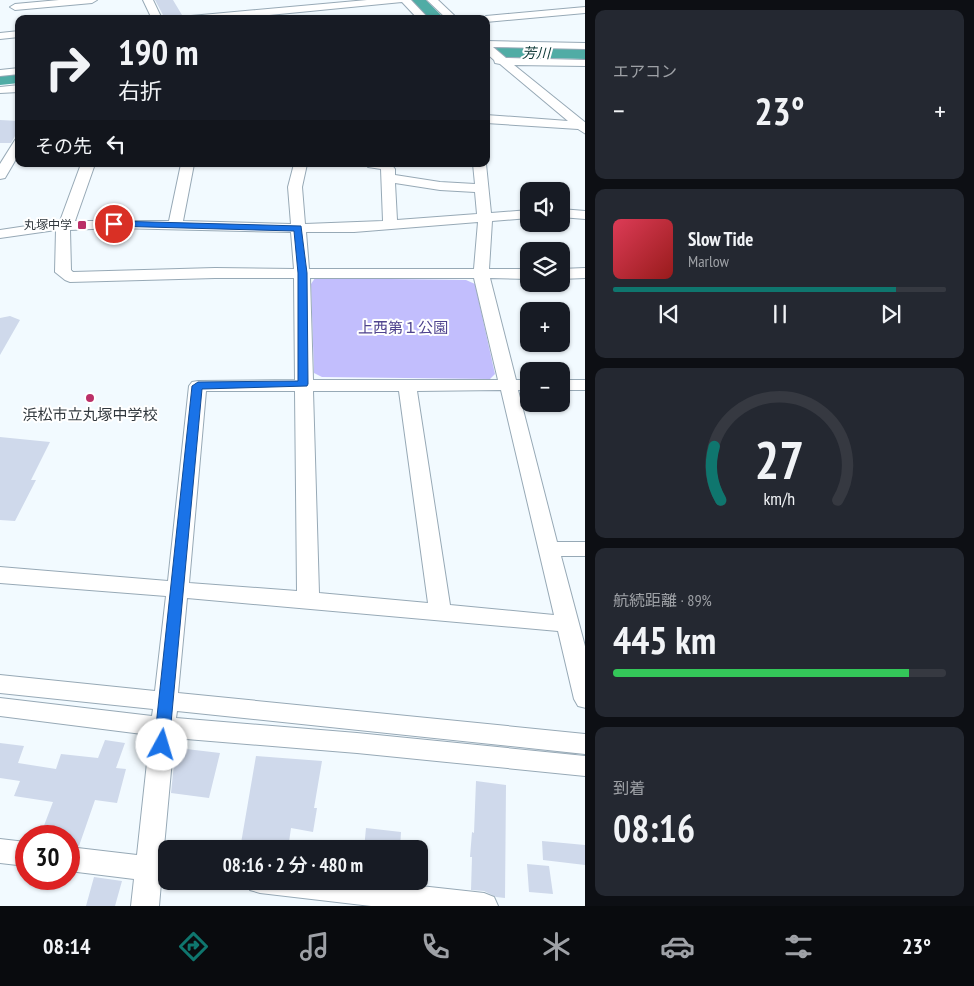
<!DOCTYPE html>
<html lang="ja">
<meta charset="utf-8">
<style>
:root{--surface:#171b24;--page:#242831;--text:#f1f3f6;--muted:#9ea1a6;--line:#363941;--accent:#0f766e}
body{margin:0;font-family:"PT Sans Narrow","Noto Sans JP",sans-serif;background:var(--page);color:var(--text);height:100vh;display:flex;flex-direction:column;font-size:19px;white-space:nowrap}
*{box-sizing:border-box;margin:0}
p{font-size:16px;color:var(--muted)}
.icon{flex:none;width:28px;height:28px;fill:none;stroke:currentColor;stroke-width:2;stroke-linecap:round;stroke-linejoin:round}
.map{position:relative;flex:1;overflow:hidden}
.panel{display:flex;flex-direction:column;gap:10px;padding:10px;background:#0d0f14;width:389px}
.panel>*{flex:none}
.top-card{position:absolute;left:15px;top:15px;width:475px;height:152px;border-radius:10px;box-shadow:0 1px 4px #0004;background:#171b24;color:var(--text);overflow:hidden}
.fabs{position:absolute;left:520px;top:182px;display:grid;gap:10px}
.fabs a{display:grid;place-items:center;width:50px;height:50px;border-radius:10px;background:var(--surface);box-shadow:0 1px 4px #0004;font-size:25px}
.speed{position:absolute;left:15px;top:825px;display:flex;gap:10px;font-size:25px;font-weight:700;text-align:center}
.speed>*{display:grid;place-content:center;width:65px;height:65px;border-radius:50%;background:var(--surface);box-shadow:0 1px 4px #0004;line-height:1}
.speed .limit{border:8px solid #d22;background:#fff;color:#111}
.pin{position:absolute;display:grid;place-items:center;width:42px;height:42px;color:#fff;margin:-21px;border:2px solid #fff;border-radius:50%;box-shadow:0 1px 5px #0007}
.me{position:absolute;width:55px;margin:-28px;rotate:6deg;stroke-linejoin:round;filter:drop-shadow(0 0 4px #0008)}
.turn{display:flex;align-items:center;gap:18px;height:105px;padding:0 20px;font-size:22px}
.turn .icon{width:65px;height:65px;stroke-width:2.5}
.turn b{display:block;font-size:35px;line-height:42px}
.then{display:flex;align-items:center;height:48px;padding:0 20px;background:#0003;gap:10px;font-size:19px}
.big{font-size:38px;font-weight:600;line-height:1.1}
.panel .widget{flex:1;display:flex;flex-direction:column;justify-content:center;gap:8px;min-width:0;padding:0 18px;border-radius:10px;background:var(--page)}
.panel .dial{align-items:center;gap:0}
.dial svg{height:130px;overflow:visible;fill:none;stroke:var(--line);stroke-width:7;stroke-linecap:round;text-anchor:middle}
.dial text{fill:var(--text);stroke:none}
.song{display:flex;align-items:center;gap:15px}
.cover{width:60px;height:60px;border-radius:8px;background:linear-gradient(135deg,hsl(350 70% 55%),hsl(0 70% 35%))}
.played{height:5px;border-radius:2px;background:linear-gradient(90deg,var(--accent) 85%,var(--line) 85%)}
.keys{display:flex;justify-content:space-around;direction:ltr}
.heat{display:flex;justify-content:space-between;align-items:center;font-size:28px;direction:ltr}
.charge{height:8px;border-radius:4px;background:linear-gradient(90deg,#34c759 89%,var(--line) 0)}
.trip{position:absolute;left:158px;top:840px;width:270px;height:50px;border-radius:10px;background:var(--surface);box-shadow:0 1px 4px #0004;font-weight:600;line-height:50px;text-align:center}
.tab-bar{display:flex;height:80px;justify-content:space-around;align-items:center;background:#090b0e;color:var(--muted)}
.tab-bar .icon{width:35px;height:35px}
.tab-bar .active{color:var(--accent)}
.tab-bar b{font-size:22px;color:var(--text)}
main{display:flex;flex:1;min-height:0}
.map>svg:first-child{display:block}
</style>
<main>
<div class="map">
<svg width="586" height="906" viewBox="0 0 586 906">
<rect width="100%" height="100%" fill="#f2faff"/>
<path fill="#c2befd" d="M 315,278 L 466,280 L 475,284 L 495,374 L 490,379 L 322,377 L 314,373 L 311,284 Z"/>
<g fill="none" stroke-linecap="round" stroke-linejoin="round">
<path fill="#50aca5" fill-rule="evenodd" d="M 409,0 L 426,0 L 445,19 L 427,19 Z
M 486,47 L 586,49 L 586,59 L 486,57 Z
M 19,73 L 19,83 L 0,85 L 0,75 Z"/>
</g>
<path fill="#cfd9eb" d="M 155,0 L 173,0 L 182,15 L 164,17 Z
M 0,120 L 19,121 L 19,129 L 11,143 L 0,143 Z
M 10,316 L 20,320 L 0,355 L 0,318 Z
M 0,437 L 50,442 L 31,480 L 36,480 L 15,521 L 0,520 Z
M 105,740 L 125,743 L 116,768 L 126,769 L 117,803 L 95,800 L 79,846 L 69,845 L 69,836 L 40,836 L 53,802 L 14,796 L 20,781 L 0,778 L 0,743 L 24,746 L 18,763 L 56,769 L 61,754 L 98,758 Z
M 178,748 L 220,753 L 209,798 L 171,793 L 174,764 Z
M 256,756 L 322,761 L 314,808 L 317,808 L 313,832 L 291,828 L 288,849 L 240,849 Z
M 476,781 L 506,785 L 505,898 L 496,897 L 484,891 L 471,890 L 472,857 L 470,857 L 472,832 L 474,833 Z
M 366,828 L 401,832 L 400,849 L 364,849 Z
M 542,841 L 586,845 L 586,865 L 543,860 Z
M 527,864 L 549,866 L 553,894 L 529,892 Z
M 94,877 L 122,881 L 115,906 L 86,906 Z"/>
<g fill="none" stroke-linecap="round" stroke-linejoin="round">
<defs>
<path id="minor" d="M 59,0 L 97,0 L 92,3 L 15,10 L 10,7 L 15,4 Z
M 143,0 L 153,0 L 162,19 L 152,19 Z
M 367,0 L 411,0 L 429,19 L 418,19 L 402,2 L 227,19 L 186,19 L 191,16 Z
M 427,0 L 438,0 L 458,19 L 447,19 Z
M 586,7 L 586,13 L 486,22 L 486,19 L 481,19 L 486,16 Z
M 19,31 L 19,37 L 0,39 L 0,33 Z
M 486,41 L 586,43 L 586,49 L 493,47 L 506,58 L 586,60 L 586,66 L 514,65 L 586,123 L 586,134 L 578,129 L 486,123 L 486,115 L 568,121 L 500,64 L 495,63 L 494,60 L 486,53 Z
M 19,68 L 19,74 L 0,76 L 0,70 Z
M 19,85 L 19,92 L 0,93 L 0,87 Z
M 19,139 L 19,154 L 5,178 L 0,179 L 0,164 L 15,140 Z
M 81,164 L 95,164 L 75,221 L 169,221 L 181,164 L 194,164 L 183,221 L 291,224 L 288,187 L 294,164 L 307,164 L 302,187 L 305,224 L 383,221 L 381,169 L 368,167 L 367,164 L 391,164 L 395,169 L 395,175 L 440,182 L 475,184 L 473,164 L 486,164 L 491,213 L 529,210 L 529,218 L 492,221 L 489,269 L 529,269 L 529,279 L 490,278 L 516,380 L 529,380 L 529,390 L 518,390 L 557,542 L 586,542 L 586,556 L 561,556 L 586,650 L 586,708 L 578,706 L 574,699 L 558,631 L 187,598 L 178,693 L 586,734 L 586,754 L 177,711 L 176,718 L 357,733 L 586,756 L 586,776 L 357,753 L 174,738 L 163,858 L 166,859 L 166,881 L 171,881 L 161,883 L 159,906 L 131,906 L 134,879 L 69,871 L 69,847 L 137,855 L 150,735 L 0,716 L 0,698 L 152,716 L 153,709 L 0,693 L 0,675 L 155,691 L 166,596 L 0,583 L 0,567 L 168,581 L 189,386 L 192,382 L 198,381 L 295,380 L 294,278 L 215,278 L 70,282 L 65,280 L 55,272 L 56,230 L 0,238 L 0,230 L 60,221 ZM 395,183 L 440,190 L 475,192 L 477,214 L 397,220 ZM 478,222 L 474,269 L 309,269 L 306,232 L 354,232 ZM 114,228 L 291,232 L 294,269 L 215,268 L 73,272 L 71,270 L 70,230 ZM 310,278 L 474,278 L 498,380 L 313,380 ZM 501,390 L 554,615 L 450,605 L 417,391 ZM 206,391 L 295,391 L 297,591 L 189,583 ZM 313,391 L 399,391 L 428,603 L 319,593 Z
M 561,209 L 586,211 L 586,219 L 561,217 Z
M 586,268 L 586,278 L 561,279 L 561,269 Z
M 561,380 L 586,380 L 586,390 L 561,390 Z
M 0,839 L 26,842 L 26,866 L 0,863 Z
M 247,881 L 375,881 L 484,893 L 494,897 L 498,906 L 371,906 L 260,893 L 250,890 Z"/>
</defs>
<use href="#minor" stroke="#97a9b6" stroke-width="2"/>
<use href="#minor" fill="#fff" fill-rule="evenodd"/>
</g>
<path fill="#1a73e8" stroke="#114b97" d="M 114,221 L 301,226 L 307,273 L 308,384 L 307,386 L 202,389 L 169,745 L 167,749 L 162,751 L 156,749 L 154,745 L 192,386 L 198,382 L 298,381 L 298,273 L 294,231 L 111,226 L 111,222 Z"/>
<g fill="#bb3068" stroke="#fff" stroke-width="2">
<rect x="77" y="220" width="10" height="10" rx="2.5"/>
<circle cx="90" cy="398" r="5"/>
</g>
<g text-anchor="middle" stroke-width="4" stroke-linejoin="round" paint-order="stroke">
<g font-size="12" fill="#31383e" stroke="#fff" text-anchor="end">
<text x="72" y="229">丸塚中学</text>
</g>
<g font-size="14" font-style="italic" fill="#0b3735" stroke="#fff">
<text transform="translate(536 53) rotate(1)" y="5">芳川</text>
</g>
<g font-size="15" fill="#4f448e" stroke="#fff">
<text x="403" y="333">上西第１公園</text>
</g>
<g font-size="15" fill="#31383e" stroke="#fff">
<text x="90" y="420">浜松市立丸塚中学校</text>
</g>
</g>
</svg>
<div class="fabs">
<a><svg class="icon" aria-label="sound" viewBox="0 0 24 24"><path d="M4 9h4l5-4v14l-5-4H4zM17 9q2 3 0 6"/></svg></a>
<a><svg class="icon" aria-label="layers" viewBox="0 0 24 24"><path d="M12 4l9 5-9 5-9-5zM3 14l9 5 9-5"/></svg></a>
<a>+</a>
<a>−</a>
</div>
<div class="speed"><div class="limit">30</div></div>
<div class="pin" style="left:114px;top:224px;background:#d93025"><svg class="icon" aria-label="arrive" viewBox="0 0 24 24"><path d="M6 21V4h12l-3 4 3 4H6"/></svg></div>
<svg class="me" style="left:162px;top:745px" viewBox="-20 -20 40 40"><circle r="19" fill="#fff"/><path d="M0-13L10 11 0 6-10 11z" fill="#1a73e8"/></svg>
<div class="trip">08:16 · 2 分 · 480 m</div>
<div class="top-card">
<div class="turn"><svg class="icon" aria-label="right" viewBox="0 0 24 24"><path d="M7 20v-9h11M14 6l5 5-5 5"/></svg><div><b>190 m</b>右折</div></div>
<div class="then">その先<svg class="icon" aria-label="left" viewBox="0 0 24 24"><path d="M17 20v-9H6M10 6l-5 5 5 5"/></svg></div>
</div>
</div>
<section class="panel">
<div class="widget"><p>エアコン</p>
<div class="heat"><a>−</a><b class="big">23°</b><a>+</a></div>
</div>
<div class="widget">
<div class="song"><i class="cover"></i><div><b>Slow Tide</b><p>Marlow</p></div></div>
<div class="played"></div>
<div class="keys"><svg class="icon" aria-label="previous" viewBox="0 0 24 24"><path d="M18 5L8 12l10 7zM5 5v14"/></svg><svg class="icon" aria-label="pause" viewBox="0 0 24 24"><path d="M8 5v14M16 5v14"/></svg><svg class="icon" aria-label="next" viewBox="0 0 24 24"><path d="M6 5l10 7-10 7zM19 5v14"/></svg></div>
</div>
<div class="widget dial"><svg viewBox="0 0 100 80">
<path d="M14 69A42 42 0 1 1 86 69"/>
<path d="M14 69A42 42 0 0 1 10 36" stroke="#0f766e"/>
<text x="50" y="56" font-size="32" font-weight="700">27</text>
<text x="50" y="72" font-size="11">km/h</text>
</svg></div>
<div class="widget"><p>航続距離 · 89%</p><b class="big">445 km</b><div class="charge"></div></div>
<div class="widget"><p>到着</p><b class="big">08:16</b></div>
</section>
</main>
<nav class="tab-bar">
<b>08:14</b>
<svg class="icon active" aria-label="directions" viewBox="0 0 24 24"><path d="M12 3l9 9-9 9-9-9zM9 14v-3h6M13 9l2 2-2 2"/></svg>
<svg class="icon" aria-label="music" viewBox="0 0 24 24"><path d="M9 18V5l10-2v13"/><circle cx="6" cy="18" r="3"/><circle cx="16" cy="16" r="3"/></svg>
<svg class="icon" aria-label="phone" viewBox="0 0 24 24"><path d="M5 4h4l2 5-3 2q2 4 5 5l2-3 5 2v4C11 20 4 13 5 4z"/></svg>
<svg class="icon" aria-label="climate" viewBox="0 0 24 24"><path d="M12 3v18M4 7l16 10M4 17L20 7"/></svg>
<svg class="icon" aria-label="car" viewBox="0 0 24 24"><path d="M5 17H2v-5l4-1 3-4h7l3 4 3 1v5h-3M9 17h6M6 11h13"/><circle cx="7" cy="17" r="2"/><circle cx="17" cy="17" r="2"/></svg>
<svg class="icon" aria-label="filters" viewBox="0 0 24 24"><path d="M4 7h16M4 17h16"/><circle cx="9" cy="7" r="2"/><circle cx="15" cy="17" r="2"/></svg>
<b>23°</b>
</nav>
